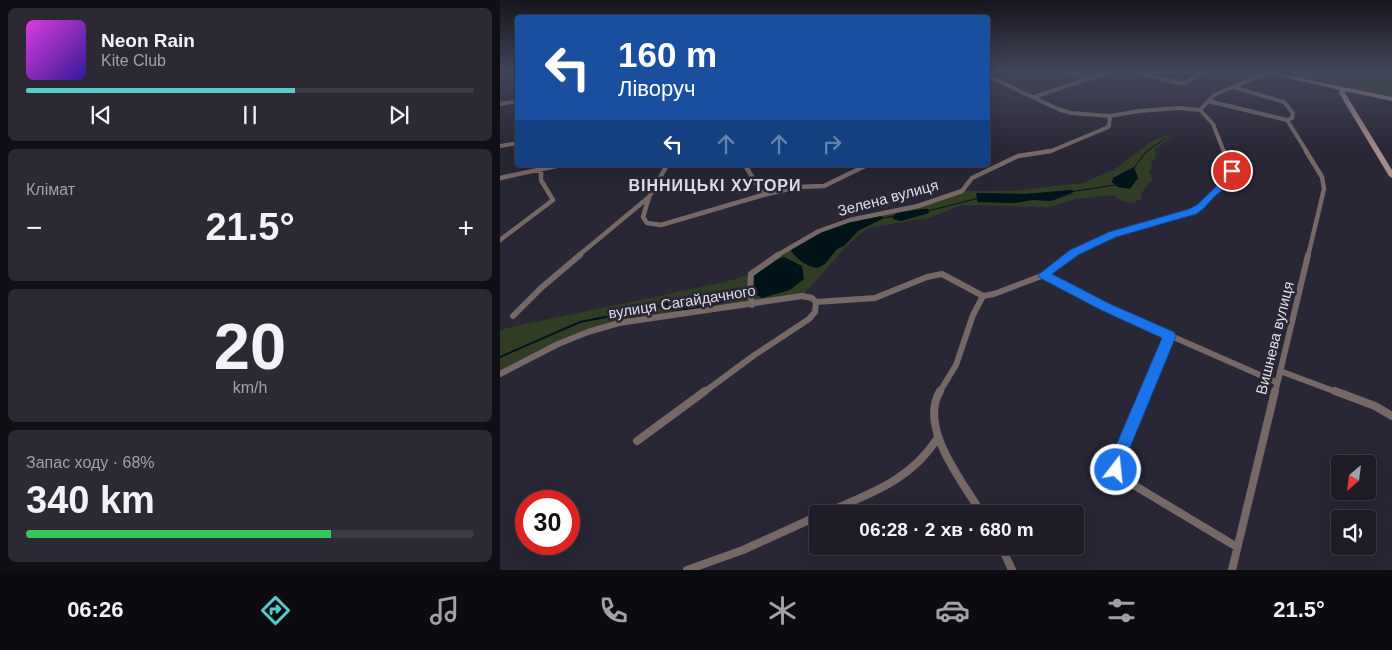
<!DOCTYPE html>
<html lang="uk">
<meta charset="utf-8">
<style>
:root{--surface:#1f1c28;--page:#2c2934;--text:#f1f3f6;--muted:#a1a1a8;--line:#3c3a45;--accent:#54cdc8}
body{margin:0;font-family:Helvetica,sans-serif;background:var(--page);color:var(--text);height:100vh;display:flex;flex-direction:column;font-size:19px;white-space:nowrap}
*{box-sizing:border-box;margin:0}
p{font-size:16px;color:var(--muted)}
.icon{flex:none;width:28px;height:28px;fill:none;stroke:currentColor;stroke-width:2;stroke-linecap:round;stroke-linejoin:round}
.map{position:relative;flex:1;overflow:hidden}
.drawer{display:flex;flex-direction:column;gap:8px;padding:8px;background:#110f16;width:500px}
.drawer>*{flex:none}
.guide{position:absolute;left:15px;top:15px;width:475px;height:152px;border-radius:5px;box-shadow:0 5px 20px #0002,0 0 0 1px var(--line);background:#1a4fa0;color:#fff;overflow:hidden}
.needle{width:32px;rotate:208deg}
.fabs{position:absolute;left:831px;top:455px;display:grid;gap:10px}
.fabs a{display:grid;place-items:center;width:45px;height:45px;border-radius:5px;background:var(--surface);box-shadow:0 5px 20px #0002,0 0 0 1px var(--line);font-size:25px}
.speed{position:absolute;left:15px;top:490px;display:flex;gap:10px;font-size:25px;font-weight:700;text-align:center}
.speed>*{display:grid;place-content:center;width:65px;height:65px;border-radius:50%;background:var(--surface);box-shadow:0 5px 20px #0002,0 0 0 1px var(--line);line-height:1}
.speed .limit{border:8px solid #d22;background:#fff;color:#111}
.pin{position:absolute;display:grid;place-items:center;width:42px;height:42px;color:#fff;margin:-21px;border:2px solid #fff;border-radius:50%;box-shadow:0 1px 5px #0007}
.me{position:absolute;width:55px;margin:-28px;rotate:16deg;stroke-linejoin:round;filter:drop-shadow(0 0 4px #0008)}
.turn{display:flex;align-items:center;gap:18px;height:105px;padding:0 20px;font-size:22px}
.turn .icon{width:65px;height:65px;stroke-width:2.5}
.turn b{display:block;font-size:35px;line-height:42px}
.lanes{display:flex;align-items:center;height:48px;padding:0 20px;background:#0003;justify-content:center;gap:25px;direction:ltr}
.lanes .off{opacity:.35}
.big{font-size:38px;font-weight:800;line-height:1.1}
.drawer .card{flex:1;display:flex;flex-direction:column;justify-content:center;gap:8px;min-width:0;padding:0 18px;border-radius:8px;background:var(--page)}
.drawer .dial{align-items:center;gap:0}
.dial b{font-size:65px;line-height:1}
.song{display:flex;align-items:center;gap:15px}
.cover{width:60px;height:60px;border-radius:8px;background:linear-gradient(135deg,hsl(300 70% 55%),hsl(250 70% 35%))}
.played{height:5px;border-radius:2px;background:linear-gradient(90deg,var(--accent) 60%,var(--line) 60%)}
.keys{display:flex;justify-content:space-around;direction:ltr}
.heat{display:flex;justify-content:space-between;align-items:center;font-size:28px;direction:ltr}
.charge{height:8px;border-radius:4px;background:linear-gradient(90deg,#34c759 68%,var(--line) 0)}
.trip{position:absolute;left:309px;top:505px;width:275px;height:50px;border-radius:5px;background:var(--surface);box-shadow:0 5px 20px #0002,0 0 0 1px var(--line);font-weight:800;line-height:50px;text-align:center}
.dock{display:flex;height:80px;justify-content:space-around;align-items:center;background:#0c0b10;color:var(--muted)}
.dock .icon{width:35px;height:35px}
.dock .current{color:var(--accent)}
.dock b{font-size:22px;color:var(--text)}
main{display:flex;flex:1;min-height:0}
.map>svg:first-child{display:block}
</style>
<main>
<section class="drawer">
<div class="card">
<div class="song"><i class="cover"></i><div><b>Neon Rain</b><p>Kite Club</p></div></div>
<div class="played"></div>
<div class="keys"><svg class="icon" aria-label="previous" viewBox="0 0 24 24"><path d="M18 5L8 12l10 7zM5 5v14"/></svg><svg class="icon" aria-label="pause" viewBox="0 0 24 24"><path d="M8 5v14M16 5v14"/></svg><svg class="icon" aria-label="next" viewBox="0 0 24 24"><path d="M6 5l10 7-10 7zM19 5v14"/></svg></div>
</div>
<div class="card"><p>Клімат</p>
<div class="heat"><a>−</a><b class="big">21.5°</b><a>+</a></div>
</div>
<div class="card dial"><b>20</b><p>km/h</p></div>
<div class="card"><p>Запас ходу · 68%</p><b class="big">340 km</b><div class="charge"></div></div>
</section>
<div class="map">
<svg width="892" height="570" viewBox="0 0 892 570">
<rect width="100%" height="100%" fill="#292635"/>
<path fill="#313c25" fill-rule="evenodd" d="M 793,72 L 892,72 L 892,99 L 803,79 Z
M 665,136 L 671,137 L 655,149 L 656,156 L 651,163 L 652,168 L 649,173 L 653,179 L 642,192 L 641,199 L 632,203 L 622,201 L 613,195 L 576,199 L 548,207 L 461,205 L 429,218 L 372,227 L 361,233 L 346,247 L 302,296 L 98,329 L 0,374 L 0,331 L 7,328 L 225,282 L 251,274 L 312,234 L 418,206 L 462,191 L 514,191 L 582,183 L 614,170 L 651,142 ZM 570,190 L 573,194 L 552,201 L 533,200 L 514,203 L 478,202 L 476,193 L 526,194 Z"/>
<path fill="#001319" d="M 634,167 L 638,178 L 630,189 L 618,187 L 612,182 L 613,178 Z
M 570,190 L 576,191 L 551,201 L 533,200 L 514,203 L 478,202 L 476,193 L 526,194 Z
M 422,209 L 428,209 L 429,213 L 401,221 L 393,219 L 393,216 L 397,213 Z
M 380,216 L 384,218 L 358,231 L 344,246 L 337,249 L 325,264 L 318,268 C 307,267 298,260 291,251 L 292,248 C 320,232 347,219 380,216 Z
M 284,257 L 302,266 L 304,279 L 290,290 L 262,298 L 255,294 L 253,276 L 275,260 Z
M 224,291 L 239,295 C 233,304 170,316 162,308 L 164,303 L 171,299 Z
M 148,303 L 153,304 L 153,306 L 148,312 L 114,315 C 118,304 138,305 148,303 Z"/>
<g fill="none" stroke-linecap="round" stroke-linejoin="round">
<path stroke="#001319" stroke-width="1" d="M 633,169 L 646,152 L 666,138
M 576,191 L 615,185
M 428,211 L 479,198
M 383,218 L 394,216"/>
<path stroke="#001319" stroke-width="2" d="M 152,307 L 165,305
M 0,357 L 80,322 L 116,315"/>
<path stroke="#776868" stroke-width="4" d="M 570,72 L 586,79
M 636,72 L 679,83 L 684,83 L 704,72
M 793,72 L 803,79
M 488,76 L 558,109 L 571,113 L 610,116 L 639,111 L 679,108 L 700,110 L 714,95 L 768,72
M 733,87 L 784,102 L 793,113 L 792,118 L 787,120
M 534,97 L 609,72
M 708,101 L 787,120 L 807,152
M 0,104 L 18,101
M 700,110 L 713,124 L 724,152
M 0,146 L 18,143
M 543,152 L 551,151 L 606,128 L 609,126 L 610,116"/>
<path stroke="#776868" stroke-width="4.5" d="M 806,151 L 822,177 L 824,189 L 808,256
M 245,165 L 263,195
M 0,178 L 61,165
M 149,197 L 143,217 L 147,223 L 161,225 L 263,195 L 298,187 L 324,186 L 367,165
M 0,240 L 53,200 L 41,180 L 41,169
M 78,256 L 149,197 L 167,165
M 276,256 L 319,231 L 350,220 L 418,206 L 462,191 L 472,178 L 518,156 L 551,151
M 568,256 L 612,235 L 680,216 L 700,207 L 729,180 L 732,171 L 724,151"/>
<path stroke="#776868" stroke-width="6" d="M 544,275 L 605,307 L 776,382
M 252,305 L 250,290 L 251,274 L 278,255
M 13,316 L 41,288 L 80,255
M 780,371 L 839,393
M 0,374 L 58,344 L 88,332 L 119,323 L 302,296 L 312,298 L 316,302 L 375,298 L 427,277 L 442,274 L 483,296
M 203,393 L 253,356 L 309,319 L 315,312 L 316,302
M 439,393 L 456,365 L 473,315 L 483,296 L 494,294 L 544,275 L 570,255
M 646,393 L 670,336
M 775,393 L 808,255"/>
<path stroke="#776868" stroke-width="8" d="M 440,391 C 418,428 463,482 482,514
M 646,391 L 616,462 L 616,470 L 622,478 L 737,547
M 835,391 L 875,406 L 892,416
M 137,441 L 205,391
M 323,514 C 368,494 409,482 437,439
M 501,546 L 512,570
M 187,570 L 243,550 L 318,516
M 732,570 L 775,391"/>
<path fill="#a48c8c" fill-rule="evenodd" d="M 762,72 L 770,72 L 892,97 L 892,101 L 845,91 L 845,93 L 892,170 L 892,178 L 889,176 L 839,93 L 840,90 Z"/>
</g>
<linearGradient id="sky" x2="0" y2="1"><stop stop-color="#17151d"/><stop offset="0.47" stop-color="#43475c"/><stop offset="1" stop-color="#43475c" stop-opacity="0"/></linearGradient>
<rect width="892" height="152" fill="url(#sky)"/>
<path fill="#1a73e8" stroke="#114b97" d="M 732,168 L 736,171 L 732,182 L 715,196 L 703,209 L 696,214 L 616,237 L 578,255 L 552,274 L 610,304 L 674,332 L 676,336 L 624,462 L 622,475 L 616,478 L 611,475 L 609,462 L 662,338 L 601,310 L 540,278 L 538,275 L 570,250 L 609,232 L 689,209 L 697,205 L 725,178 L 728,171 Z"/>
<g text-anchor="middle" stroke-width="5" stroke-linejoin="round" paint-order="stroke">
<g font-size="15" fill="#dfdee8" stroke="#292635">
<text transform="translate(388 198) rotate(-15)" y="5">Зелена вулиця</text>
<text transform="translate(182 302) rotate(-9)" y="5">вулиця Сагайдачного</text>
<text transform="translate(775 338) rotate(-76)" y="5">Вишнева вулиця</text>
</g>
<g font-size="16" font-weight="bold" letter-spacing="1" fill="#dfdee8" stroke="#292635">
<text x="215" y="191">ВІННИЦЬКІ ХУТОРИ</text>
</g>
</g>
</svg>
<div class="fabs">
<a><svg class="needle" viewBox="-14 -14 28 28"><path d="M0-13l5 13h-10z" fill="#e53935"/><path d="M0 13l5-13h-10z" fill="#a1a1a8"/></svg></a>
<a><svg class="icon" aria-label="sound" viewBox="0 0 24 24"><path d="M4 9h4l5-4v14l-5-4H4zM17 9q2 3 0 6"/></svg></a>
</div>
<div class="speed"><div class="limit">30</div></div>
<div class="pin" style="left:732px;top:171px;background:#d93025"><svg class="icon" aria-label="arrive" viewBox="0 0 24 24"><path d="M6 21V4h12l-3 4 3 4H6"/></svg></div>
<svg class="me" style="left:616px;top:470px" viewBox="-20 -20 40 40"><circle r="17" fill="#1a73e8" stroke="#fff" stroke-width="3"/><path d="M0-11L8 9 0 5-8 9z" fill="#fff"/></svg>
<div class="trip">06:28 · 2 хв · 680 m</div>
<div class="guide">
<div class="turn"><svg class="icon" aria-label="left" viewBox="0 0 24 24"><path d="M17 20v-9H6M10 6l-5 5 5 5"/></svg><div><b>160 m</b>Ліворуч</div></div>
<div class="lanes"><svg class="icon" aria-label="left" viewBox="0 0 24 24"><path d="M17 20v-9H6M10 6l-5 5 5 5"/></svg><svg class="icon off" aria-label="ahead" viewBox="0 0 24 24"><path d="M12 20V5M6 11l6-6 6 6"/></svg><svg class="icon off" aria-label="ahead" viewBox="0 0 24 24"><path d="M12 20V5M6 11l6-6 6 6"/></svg><svg class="icon off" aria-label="right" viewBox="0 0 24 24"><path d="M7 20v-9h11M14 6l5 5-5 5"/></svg></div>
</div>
</div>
</main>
<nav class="dock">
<b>06:26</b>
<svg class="icon current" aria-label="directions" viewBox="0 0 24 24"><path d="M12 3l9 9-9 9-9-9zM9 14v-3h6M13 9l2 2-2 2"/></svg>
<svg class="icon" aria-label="music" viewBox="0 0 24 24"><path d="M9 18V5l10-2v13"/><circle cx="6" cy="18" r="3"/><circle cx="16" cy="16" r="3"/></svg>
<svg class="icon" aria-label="phone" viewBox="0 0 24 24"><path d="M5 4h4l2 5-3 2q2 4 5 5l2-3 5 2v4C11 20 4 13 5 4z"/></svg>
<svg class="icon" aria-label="climate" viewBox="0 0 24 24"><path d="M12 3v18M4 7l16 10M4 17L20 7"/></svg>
<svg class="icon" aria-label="car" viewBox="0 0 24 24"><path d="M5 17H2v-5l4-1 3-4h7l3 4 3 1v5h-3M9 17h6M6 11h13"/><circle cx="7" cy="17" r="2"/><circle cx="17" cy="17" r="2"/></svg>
<svg class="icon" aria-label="filters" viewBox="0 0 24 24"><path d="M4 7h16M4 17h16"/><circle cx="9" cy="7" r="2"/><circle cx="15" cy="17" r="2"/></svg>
<b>21.5°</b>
</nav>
